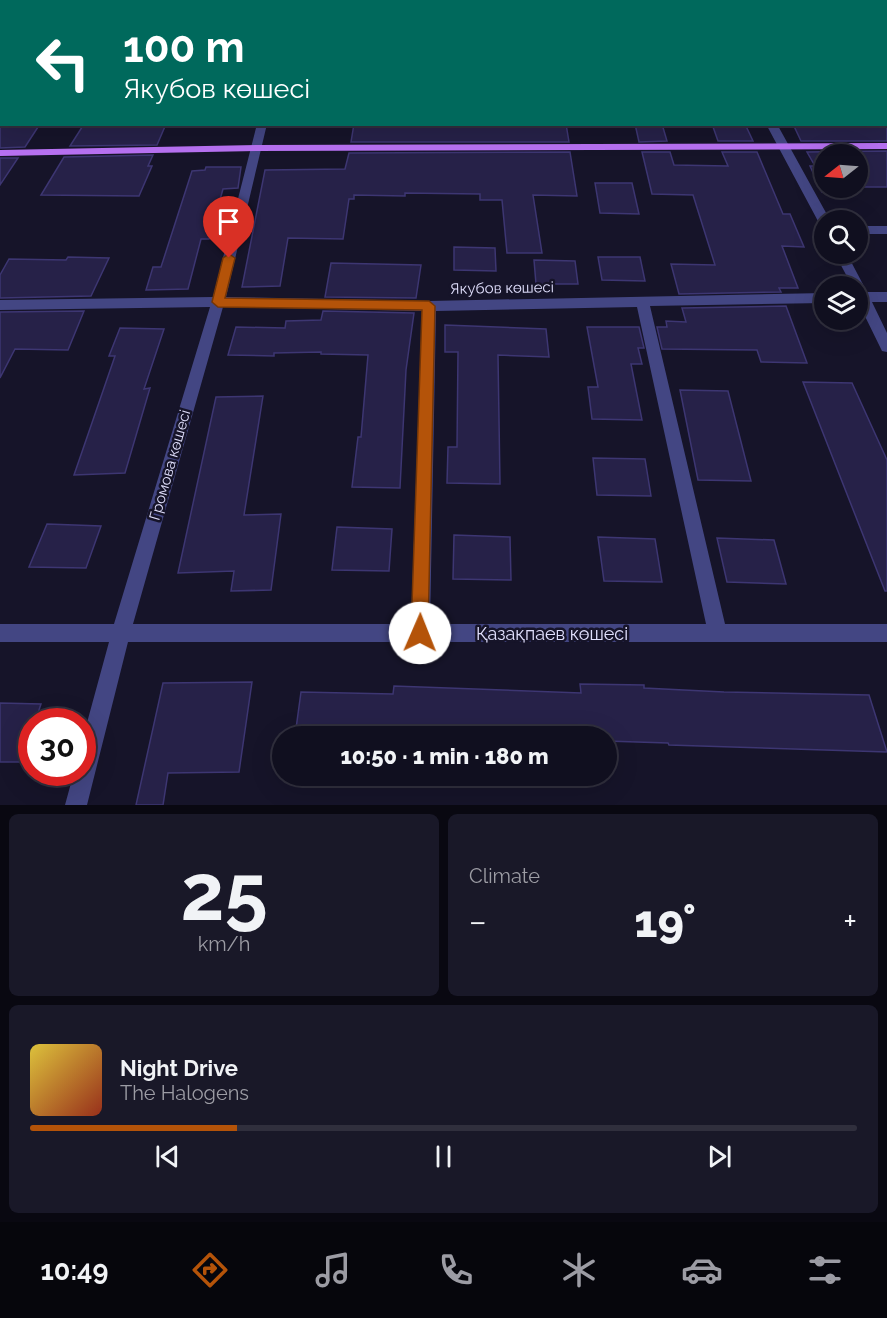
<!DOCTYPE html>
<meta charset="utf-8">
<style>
:root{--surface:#100f1f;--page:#191828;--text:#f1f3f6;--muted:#9c9ca4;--line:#302f3d;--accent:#b45309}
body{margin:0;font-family:Raleway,sans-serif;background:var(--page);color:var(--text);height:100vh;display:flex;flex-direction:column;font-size:22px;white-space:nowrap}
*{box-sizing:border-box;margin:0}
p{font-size:20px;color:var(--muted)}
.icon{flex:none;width:33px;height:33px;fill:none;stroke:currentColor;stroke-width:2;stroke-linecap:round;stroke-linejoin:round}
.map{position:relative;height:805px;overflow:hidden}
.details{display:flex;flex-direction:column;gap:9px;padding:9px;background:#090811;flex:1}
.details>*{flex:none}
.top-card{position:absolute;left:0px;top:0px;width:888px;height:126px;box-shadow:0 6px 24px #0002,0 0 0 2px var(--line);background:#00695c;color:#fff;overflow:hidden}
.needle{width:39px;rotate:253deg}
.buttons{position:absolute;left:814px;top:144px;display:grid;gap:12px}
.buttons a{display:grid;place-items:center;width:54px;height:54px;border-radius:50%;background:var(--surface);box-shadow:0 6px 24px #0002,0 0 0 2px var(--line);font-size:30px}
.speed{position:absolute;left:18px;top:708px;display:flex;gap:12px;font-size:30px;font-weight:700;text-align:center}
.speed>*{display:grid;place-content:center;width:78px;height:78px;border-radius:50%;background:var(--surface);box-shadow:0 6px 24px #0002,0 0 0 2px var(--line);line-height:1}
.speed .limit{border:9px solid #d22;background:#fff;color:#111}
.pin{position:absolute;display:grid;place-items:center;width:51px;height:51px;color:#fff;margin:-62px -26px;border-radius:50% 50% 50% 0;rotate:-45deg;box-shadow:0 0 6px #0007}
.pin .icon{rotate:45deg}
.me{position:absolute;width:66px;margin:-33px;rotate:1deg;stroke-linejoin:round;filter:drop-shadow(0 0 4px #0008)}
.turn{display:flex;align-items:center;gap:21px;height:126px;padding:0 24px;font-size:27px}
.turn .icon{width:78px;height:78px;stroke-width:2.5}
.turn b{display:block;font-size:42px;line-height:51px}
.big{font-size:45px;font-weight:800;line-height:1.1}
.details .card{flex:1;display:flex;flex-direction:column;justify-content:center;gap:9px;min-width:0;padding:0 21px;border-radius:9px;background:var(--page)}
.details .dial{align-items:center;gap:0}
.dial b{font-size:78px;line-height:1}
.song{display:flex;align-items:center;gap:18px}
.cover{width:72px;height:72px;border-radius:9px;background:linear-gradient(135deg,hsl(50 70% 55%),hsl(10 70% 35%))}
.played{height:6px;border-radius:3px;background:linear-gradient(90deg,var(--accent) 25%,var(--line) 25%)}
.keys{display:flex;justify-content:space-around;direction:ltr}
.heat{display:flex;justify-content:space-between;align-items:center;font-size:33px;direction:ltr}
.details .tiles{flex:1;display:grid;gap:9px;grid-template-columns:1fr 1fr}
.card:last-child{grid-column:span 2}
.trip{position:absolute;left:272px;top:726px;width:345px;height:60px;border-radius:30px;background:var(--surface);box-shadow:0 6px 24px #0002,0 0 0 2px var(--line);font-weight:800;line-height:60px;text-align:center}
.dock{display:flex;height:96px;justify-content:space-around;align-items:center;background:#06060c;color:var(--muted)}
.dock .icon{width:42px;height:42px}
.dock .current{color:var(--accent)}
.dock b{font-size:27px;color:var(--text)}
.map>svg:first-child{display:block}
</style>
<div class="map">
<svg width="887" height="805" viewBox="0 0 887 805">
<rect width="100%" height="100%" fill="#161429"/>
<path fill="#262148" stroke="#3d3672" stroke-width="1.5" d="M 0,124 L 40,124 L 25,147 L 0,148 Z
M 84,124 L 166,124 L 157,145 L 70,146 Z
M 354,124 L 566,124 L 569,142 L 351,142 Z
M 635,124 L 662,124 L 667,141 L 639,142 Z
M 712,124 L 745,124 L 753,141 L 718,141 Z
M 793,124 L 887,124 L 887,141 L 801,141 Z
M 887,151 L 887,187 L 858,187 L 858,154 L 825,154 L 825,188 L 851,188 L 853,192 L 822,192 L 810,166 L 815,166 L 807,152 Z
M 570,152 L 577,196 L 533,195 L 542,253 L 507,253 L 502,200 L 480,200 L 480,194 L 405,193 L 405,196 L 354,195 L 354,199 L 349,199 L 343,239 L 288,238 L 280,286 L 242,287 L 265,170 L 345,169 L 349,153 Z
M 642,152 L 670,152 L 674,165 L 728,166 L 722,152 L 757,152 L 783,214 L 790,214 L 804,247 L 782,246 L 798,288 L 779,288 L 781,292 L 679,294 L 671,264 L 715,265 L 693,195 L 652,194 Z
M 153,155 L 148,166 L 152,166 L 139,196 L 41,195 L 64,157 Z
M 0,158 L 18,158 L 0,185 Z
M 206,167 L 241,167 L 238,188 L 223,189 L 209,239 L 201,239 L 188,289 L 146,290 L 153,267 L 161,267 L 192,171 L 205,170 Z
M 595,183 L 632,183 L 639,214 L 600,213 Z
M 454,247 L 495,248 L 496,271 L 454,270 Z
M 68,257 L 109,258 L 91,296 L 0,298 L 0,275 L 9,259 L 66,260 Z
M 598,257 L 640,257 L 645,281 L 602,280 Z
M 534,260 L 575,261 L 578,284 L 536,284 Z
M 331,263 L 421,265 L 416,298 L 325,297 Z
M 786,306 L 807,363 L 761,362 L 757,350 L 662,349 L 657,327 L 667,327 L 666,321 L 686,322 L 682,308 Z
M 84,311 L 68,350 L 15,349 L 0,378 L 0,312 Z
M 323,311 L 414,313 L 406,370 L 400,488 L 352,487 L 358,437 L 361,437 L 368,355 L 321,354 L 321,352 L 274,353 L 274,356 L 228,355 L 236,327 L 285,328 L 286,321 L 321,320 Z
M 445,325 L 546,329 L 549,357 L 498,355 L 500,484 L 447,483 L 448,447 L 457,447 L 458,352 L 445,352 Z
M 587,327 L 639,327 L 644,348 L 638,348 L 642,364 L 631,364 L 642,420 L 592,419 L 588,387 L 598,387 Z
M 120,328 L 164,329 L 144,389 L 150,388 L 125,473 L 74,475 L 115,356 L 109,356 Z
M 803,382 L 852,383 L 887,460 L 887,591 L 885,591 Z
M 680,390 L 728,391 L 751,481 L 698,480 Z
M 263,396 L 244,515 L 281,514 L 271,590 L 231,591 L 234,571 L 178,573 L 216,397 Z
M 593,458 L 645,459 L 651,496 L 597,495 Z
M 47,524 L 101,526 L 86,568 L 29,567 Z
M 337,527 L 392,529 L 389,571 L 332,570 Z
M 454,535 L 510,537 L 511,580 L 453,579 Z
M 598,537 L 655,539 L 662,582 L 604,581 Z
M 717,538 L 774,540 L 786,584 L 727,582 Z
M 252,682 L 239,772 L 168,773 L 163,805 L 136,805 L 163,683 Z
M 580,684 L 644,685 L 644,688 L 724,692 L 869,695 L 887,752 L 669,745 L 668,743 L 606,741 L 606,736 L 295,736 L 301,692 L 393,694 L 394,686 L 581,693 Z
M 0,703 L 41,704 L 35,722 L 32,722 L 32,732 L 21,762 L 0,762 Z"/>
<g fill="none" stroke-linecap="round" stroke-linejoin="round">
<path fill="#434683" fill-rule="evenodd" d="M 282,0 L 290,0 L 290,2 L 282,2 Z
M 574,0 L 591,0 L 572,2 Z
M 700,0 L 708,0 L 709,2 L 701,2 Z
M 886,46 L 887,46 L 887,52 L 886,52 Z
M 0,52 L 2,52 L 2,58 L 0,58 Z
M 257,124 L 267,124 L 226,297 L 429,301 L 825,293 L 825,303 L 650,306 L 725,624 L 887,624 L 887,642 L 128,642 L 87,805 L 65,805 L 74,772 L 82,772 L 82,741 L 109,642 L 0,642 L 0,624 L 114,624 L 210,307 L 0,310 L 0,300 L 213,297 ZM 223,307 L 422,311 L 411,624 L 133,624 ZM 637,307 L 706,624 L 430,624 L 436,311 Z
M 766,124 L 777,124 L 830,220 L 825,220 L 825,227 L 819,223 Z
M 858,226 L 887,226 L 887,234 L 858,234 Z
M 835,254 L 847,254 L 867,292 L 887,292 L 887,302 L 872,302 L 887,333 L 887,352 L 882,351 L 858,302 L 858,286 L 852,286 Z"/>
<path fill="#b771f1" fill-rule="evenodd" d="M 887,143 L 887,149 L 256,151 L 0,156 L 0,150 L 256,145 Z"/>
</g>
<path fill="#b45309" stroke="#753606" stroke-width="1.5" d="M 229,254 L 235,258 L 225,298 L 429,301 L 435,306 L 428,633 L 426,639 L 420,642 L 414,639 L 411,633 L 422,310 L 218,307 L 212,302 L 223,258 Z"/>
<g text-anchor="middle" stroke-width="5" stroke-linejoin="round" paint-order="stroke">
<g font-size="15" fill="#e0dffc" stroke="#161429">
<text transform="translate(502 288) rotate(-1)" y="5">Якубов көшесі</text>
<text transform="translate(170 465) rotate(-74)" y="5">Громова көшесі</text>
</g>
<g font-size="18" fill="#e0dffc" stroke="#161429">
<text x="552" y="640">Қазақпаев көшесі</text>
</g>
</g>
</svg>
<div class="buttons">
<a><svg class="needle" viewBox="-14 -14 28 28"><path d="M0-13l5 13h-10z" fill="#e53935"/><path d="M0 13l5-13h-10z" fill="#9c9ca4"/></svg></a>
<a><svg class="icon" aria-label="search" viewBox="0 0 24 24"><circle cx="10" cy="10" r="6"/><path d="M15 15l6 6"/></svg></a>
<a><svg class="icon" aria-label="layers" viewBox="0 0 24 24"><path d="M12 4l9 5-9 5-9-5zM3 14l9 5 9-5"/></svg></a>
</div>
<div class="speed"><div class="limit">30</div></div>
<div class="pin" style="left:229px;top:258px;background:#d93025"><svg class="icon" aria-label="arrive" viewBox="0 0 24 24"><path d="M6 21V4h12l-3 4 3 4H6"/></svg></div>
<svg class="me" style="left:420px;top:633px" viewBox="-20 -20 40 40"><circle r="19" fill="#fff"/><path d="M0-13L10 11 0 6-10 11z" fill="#b45309"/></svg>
<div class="trip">10:50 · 1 min · 180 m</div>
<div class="top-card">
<div class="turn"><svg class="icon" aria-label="left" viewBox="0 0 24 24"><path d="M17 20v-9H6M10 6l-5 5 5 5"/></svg><div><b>100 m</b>Якубов көшесі</div></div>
</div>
</div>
<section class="details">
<div class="tiles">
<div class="card dial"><b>25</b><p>km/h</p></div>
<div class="card"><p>Climate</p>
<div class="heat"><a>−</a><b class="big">19°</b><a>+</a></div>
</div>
<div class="card">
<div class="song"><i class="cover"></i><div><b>Night Drive</b><p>The Halogens</p></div></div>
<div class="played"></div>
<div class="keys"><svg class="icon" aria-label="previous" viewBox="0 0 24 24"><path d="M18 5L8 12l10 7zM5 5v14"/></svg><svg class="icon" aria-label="pause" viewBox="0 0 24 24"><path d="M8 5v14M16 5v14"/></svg><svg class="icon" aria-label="next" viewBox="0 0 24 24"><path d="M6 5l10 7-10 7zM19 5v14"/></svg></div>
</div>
</div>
</section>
<nav class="dock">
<b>10:49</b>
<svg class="icon current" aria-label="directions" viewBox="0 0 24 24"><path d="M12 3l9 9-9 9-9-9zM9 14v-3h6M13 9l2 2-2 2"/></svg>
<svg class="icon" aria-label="music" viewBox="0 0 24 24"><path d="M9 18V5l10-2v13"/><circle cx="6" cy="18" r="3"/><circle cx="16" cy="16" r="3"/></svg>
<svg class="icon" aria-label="phone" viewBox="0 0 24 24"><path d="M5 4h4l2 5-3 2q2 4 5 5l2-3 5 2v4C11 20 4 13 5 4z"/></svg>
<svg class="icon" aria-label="climate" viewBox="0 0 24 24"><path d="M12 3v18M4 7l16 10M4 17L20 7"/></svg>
<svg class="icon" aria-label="car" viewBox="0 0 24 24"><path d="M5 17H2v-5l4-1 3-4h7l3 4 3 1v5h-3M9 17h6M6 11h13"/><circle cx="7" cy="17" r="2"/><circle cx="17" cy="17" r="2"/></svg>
<svg class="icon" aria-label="filters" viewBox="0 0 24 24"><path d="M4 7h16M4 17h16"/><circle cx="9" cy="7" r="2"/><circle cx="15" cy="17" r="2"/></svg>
</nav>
